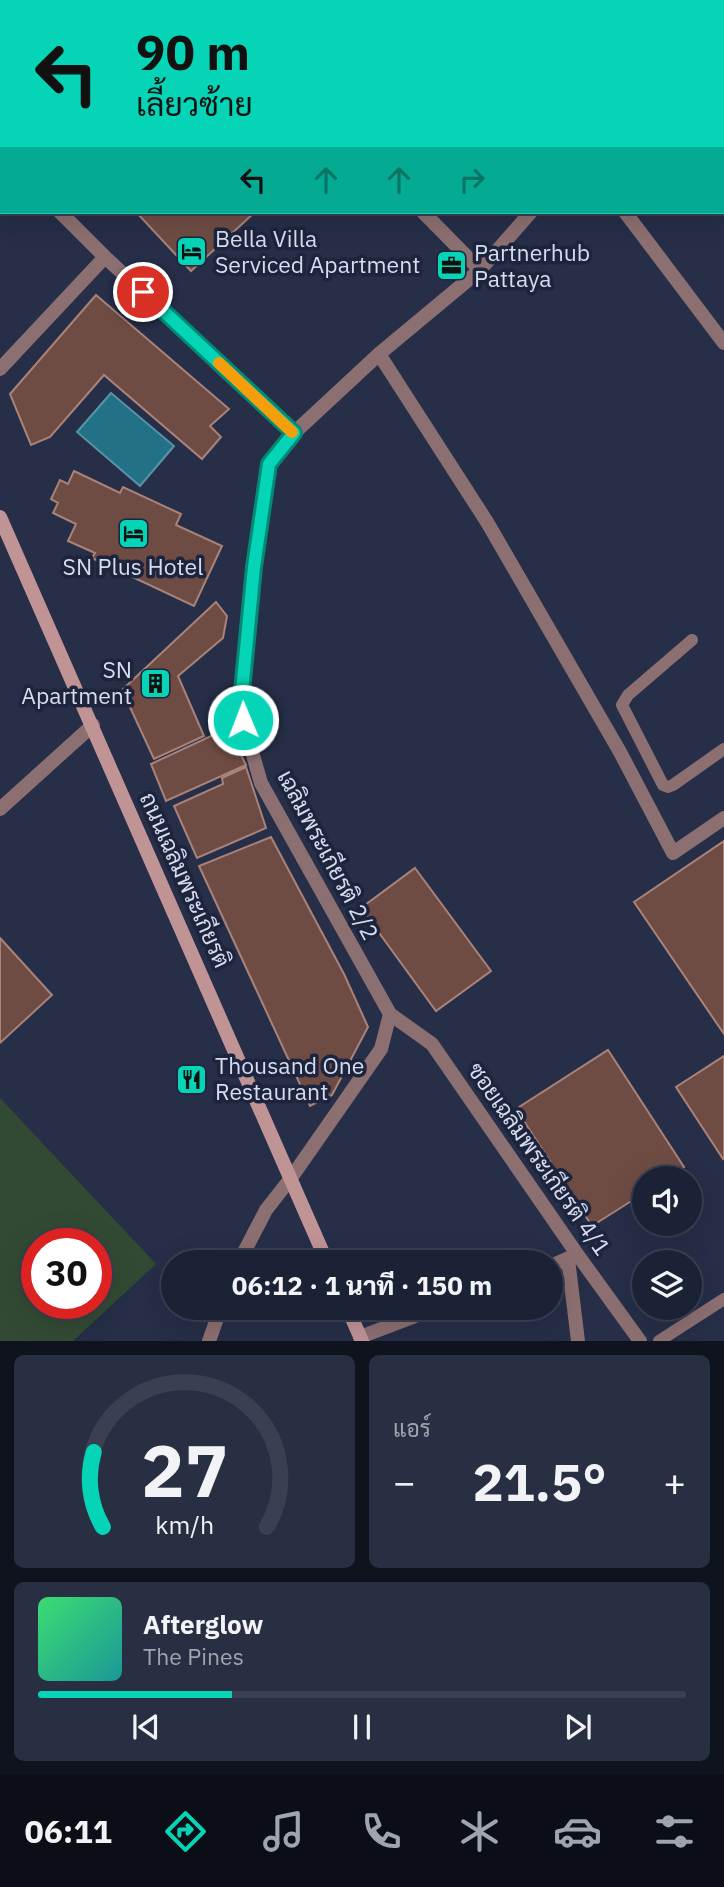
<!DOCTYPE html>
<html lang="th">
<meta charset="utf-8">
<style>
:root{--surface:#1c2236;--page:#292f42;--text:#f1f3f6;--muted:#a0a4ad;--line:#3a3f51;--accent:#05d5b6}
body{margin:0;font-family:"IBM Plex Sans",Sarabun,sans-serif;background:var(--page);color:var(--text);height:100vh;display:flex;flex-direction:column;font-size:26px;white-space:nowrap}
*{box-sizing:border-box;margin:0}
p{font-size:23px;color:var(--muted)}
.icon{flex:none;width:38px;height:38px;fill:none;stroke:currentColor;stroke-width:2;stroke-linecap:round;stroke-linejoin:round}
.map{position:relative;height:1341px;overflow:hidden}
.sheet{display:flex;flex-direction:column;gap:14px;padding:14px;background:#0f131e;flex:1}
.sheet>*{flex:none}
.banner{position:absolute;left:0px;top:0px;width:724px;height:214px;box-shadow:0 7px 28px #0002,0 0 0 2px var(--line);background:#05d5b6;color:#111;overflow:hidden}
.tools{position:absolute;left:632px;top:1166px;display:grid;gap:14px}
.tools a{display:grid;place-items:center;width:70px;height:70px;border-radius:50%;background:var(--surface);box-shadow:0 7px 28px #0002,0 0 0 2px var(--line);font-size:35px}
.speed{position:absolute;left:21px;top:1228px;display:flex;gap:14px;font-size:35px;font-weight:700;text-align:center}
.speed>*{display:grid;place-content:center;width:91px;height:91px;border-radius:50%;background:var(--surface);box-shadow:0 7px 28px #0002,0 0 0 2px var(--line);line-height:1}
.speed .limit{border:10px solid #d22;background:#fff;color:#111}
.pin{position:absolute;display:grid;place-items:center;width:60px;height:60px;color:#fff;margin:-30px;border:4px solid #fff;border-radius:50%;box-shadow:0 2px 7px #0007}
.me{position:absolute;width:77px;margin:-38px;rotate:359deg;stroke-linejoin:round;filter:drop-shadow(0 0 5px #0008)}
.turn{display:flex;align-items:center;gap:24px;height:147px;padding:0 21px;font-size:32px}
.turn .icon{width:91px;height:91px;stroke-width:2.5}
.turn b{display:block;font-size:49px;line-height:60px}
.lanes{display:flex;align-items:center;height:66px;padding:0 21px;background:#0003;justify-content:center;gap:35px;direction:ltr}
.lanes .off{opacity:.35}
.big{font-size:52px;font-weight:800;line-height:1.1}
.sheet .card{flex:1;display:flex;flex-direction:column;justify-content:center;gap:10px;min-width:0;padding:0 24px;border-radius:10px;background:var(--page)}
.sheet .dial{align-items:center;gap:0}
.dial svg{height:182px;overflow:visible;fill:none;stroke:var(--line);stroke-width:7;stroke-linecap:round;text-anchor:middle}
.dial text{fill:var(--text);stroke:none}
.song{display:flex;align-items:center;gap:21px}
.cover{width:84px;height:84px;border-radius:10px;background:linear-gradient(135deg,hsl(140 70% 55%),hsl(180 70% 35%))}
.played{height:7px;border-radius:4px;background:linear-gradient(90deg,var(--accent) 30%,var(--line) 30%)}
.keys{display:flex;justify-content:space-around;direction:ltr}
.heat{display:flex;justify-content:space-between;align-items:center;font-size:38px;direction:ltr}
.sheet .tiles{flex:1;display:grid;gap:14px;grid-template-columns:1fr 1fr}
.card:last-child{grid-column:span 2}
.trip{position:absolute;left:161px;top:1250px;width:402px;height:70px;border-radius:35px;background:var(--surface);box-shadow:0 7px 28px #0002,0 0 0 2px var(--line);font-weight:800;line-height:70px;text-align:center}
.tabs{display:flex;height:112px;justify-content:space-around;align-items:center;background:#0b0e16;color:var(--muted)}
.tabs .icon{width:49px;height:49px}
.tabs .selected{color:var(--accent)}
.tabs b{font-size:32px;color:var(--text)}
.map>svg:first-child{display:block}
</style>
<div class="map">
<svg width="724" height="1341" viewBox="0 0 724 1341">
<rect width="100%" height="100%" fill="#262e48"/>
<path fill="#443037" d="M 0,0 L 138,0 L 136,2 L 2,2 L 2,116 L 0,118 Z"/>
<path fill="#324a33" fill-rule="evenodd" d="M 0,1098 L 156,1264 L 73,1341 L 0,1341 ZM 37,1244 L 96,1244 L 96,1304 L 37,1304 Z"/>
<path fill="#237186" stroke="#5991a5" stroke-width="2" d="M 111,393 L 174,446 L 140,486 L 77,432 Z"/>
<path fill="#6e4c44" stroke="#a9837a" stroke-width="2" d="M 136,212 L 255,212 L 191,271 Z
M 96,295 L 229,409 L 210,426 L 221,437 L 202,459 L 104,375 L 50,437 L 31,445 L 10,394 Z
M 74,471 L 120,493 L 123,487 L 181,514 L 176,525 L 222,546 L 194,606 L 92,558 L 95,553 L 68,541 L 76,524 L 53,513 L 58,503 L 51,499 L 60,480 L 68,484 Z
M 216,602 L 227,616 L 223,638 L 178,676 L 204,736 L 154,759 L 122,690 Z
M 228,728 L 246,765 L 166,801 L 151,764 Z
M 246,767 L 266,828 L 197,858 L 174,806 L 223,784 L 222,778 Z
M 271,837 L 344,974 L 368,1027 L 332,1095 L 310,1106 L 199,866 Z
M 724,841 L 724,1034 L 634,902 Z
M 415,868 L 491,971 L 436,1011 L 361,908 Z
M 0,938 L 52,995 L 0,1043 Z
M 608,1050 L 684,1167 L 667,1178 L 644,1178 L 644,1193 L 592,1226 L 516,1109 Z
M 724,1056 L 724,1158 L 723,1159 L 676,1087 Z
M 406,1253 L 410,1262 L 389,1262 Z"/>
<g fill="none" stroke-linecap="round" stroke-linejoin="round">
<path stroke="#8c6f71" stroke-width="12" d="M 692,640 L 628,695 L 622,705 L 663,785 L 668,787 L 673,785 L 724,749
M 659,1341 L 724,1299"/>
<path stroke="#8c6f71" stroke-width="14" d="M 215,0 L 217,2
M 478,0 L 479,2
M 633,2 L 634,0
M 0,151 L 2,153
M 60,212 L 105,257 L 294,433
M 423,212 L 480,270
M 625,212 L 724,343
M 379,354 L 487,522 L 620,752 L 673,853 L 724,818
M 0,369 L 105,257
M 0,809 L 93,725
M 390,1014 L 432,1044 L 577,1254 L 640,1341
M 568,1259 L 578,1341
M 239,1262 L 266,1210 L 291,1178 L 381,1049 L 390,1014 L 261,783 L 243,720 L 242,691 L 254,567 L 269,464 L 294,433 L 379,354 L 480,270 L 531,212
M 551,1266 L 576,1255
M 360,1337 L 439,1307
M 209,1341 L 221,1307"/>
<path stroke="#c09395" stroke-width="14" d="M 0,517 L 327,1262
M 347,1307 L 362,1341"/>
</g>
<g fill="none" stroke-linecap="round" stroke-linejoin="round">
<defs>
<path id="route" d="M 143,292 L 294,433 L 269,464 L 254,567 L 242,691 L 243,720"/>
</defs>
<use href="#route" stroke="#038a76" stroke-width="18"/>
<use href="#route" stroke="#05d5b6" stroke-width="12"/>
<path stroke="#f59e0b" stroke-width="12" d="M 219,363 L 292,432"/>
</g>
<defs>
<symbol id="hotel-square" viewBox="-11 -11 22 22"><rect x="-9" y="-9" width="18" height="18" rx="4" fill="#05d5b6" stroke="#1d243d"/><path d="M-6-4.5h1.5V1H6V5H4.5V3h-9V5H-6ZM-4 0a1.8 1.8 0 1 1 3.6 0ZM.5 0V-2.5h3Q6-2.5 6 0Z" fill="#111"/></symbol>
<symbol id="office-square" viewBox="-11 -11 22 22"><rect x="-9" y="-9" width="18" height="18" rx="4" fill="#05d5b6" stroke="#1d243d"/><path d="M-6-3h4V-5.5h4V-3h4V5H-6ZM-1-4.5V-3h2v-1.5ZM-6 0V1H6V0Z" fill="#111"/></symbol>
<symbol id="building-square" viewBox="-11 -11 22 22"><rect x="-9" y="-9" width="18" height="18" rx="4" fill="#05d5b6" stroke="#1d243d"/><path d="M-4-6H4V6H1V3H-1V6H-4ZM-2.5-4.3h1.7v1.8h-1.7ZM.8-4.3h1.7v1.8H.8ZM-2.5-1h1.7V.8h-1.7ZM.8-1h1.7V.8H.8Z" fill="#111"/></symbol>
<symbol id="restaurant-square" viewBox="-11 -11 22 22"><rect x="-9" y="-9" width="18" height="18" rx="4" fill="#05d5b6" stroke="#1d243d"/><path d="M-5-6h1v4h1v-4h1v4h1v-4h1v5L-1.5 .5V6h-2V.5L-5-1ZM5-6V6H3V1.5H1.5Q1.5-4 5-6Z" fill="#111"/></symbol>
</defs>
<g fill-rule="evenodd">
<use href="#hotel-square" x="174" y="234" width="35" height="35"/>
<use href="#office-square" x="434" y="248" width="35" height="35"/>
<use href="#hotel-square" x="116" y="516" width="35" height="35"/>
<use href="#building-square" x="138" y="666" width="35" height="35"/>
<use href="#restaurant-square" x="174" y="1062" width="35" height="35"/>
</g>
<g text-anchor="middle" stroke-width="7" stroke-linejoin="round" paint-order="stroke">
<g font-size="23" fill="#d7dcee" stroke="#1d243d" text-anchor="start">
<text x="215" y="247">Bella Villa<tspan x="215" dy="26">Serviced Apartment</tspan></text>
<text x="474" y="261">Partnerhub<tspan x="474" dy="26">Pattaya</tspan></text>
<text x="133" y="575" text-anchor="middle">SN Plus Hotel</text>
<text x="132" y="678" text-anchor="end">SN<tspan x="132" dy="26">Apartment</tspan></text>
<text x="215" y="1074">Thousand One<tspan x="215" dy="26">Restaurant</tspan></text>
</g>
<g font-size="23" fill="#d7dcee" stroke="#1d243d">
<text transform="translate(328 855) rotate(62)" y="8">เฉลิมพระเกียรติ 2/2</text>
<text transform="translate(185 880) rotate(66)" y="8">ถนนเฉลิมพระเกียรติ</text>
<text transform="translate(539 1159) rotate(55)" y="8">ซอยเฉลิมพระเกียรติ 4/1</text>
</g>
</g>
</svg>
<div class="tools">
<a><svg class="icon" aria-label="sound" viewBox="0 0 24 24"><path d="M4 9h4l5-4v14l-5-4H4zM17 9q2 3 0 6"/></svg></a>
<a><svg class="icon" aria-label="layers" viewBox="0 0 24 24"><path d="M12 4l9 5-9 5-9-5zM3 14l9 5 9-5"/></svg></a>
</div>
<div class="speed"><div class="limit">30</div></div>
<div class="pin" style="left:143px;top:292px;background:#d93025"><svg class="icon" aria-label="arrive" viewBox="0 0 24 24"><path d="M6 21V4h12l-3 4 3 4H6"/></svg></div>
<svg class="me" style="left:243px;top:720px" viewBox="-20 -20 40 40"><circle r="17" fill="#05d5b6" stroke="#fff" stroke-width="3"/><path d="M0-11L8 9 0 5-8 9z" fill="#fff"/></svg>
<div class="trip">06:12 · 1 นาที · 150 m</div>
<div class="banner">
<div class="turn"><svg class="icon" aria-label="left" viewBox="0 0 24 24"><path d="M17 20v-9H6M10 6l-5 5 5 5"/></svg><div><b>90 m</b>เลี้ยวซ้าย</div></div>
<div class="lanes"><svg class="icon" aria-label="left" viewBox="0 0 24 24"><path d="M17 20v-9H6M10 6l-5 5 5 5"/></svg><svg class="icon off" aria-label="ahead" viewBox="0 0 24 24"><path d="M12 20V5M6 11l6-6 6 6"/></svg><svg class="icon off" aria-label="ahead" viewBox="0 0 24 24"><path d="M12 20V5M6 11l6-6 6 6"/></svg><svg class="icon off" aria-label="right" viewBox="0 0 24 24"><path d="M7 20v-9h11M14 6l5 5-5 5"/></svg></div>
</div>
</div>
<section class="sheet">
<div class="tiles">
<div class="card dial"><svg viewBox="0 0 100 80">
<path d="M14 69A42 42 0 1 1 86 69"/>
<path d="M14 69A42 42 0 0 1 10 36" stroke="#05d5b6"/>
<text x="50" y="56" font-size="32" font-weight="700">27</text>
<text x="50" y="72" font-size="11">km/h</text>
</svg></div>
<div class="card"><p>แอร์</p>
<div class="heat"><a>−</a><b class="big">21.5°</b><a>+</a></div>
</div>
<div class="card">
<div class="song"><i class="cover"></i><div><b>Afterglow</b><p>The Pines</p></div></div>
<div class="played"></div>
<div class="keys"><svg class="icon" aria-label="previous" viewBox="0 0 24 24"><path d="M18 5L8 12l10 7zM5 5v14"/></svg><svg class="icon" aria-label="pause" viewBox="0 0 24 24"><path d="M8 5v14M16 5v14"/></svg><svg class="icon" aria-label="next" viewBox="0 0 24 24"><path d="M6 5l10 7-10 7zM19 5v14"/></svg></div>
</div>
</div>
</section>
<nav class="tabs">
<b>06:11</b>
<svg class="icon selected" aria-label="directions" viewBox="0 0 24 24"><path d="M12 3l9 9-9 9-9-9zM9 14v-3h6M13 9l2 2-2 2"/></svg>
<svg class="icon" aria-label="music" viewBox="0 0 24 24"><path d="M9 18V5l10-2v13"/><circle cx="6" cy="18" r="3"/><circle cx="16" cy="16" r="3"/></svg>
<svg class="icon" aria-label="phone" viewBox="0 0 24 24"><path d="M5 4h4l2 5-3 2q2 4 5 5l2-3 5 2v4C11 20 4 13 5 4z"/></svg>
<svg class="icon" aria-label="climate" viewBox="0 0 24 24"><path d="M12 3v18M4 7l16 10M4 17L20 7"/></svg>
<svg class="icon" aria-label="car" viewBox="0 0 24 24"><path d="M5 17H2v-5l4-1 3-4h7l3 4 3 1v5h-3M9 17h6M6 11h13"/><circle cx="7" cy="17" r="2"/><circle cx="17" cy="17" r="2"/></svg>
<svg class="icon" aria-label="filters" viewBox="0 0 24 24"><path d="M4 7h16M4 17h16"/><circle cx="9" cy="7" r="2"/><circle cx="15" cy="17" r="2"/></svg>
</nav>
